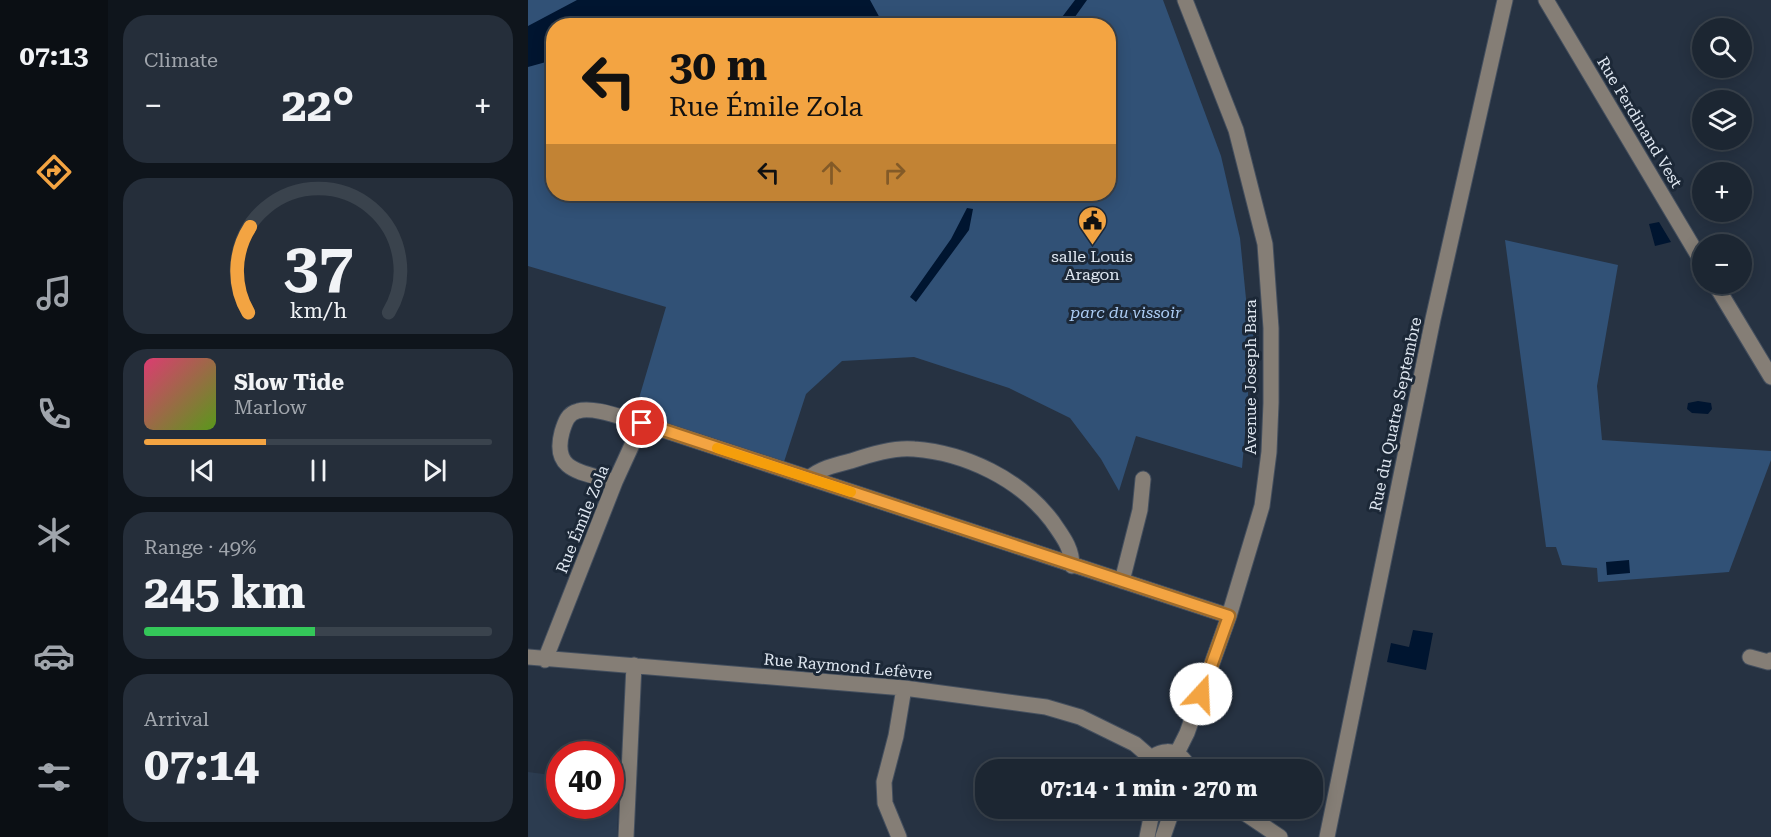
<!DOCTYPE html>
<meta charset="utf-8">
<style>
:root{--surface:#1c2632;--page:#252e3a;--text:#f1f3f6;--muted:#a0a5ac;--line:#3a434d;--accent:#f3a442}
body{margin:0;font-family:"Roboto Serif",serif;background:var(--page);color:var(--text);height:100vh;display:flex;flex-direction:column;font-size:22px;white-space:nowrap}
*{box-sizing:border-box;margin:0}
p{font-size:20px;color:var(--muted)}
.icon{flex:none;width:33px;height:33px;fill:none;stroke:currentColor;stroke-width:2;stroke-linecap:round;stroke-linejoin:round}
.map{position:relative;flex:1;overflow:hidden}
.side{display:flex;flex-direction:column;gap:15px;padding:15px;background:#0f151c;width:420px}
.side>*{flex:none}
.banner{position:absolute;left:18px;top:18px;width:570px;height:183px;border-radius:24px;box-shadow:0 3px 15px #0003,0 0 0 2px var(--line);background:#f3a442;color:#111;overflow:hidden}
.fabs{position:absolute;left:1164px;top:18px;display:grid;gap:12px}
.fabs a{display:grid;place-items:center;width:60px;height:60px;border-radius:50%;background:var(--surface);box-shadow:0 3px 15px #0003,0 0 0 2px var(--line);font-size:30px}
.speed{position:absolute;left:18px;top:741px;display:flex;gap:12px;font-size:30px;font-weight:700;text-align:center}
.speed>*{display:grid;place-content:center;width:78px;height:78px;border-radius:50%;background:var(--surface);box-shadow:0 3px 15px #0003,0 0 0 2px var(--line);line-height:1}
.speed .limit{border:9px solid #d22;background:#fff;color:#111}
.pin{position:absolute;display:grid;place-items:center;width:51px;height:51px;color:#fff;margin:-26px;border:3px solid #fff;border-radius:50%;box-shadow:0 2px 6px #0007}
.me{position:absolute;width:66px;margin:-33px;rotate:20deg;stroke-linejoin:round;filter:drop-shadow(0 0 4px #0008)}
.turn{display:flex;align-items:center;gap:21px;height:126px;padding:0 24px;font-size:27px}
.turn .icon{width:78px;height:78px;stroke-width:2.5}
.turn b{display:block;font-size:42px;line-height:51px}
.lanes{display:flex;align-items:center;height:57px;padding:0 24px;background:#0003;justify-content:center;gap:30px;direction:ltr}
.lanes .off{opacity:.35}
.big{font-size:45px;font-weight:700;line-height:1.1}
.side .card{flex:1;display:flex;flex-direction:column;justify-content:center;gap:9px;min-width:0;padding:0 21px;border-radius:24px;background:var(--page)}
.side .dial{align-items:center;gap:0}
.dial svg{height:156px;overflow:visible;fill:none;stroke:var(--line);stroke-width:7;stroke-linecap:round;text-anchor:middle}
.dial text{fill:var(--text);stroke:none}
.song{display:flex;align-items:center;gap:18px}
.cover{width:72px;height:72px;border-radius:9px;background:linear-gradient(135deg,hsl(340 70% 55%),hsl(90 70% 35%))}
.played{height:6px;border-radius:3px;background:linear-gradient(90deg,var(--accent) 35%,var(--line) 35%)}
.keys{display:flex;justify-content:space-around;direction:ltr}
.heat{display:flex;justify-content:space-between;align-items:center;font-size:33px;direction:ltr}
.charge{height:9px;border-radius:4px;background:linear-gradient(90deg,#34c759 49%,var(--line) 0)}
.trip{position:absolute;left:447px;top:759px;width:348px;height:60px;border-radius:24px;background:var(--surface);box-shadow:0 3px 15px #0003,0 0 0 2px var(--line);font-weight:700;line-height:60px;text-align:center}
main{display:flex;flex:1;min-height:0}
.tab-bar{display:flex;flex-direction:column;width:108px;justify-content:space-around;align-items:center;background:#0b0f14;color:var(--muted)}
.tab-bar .icon{width:42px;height:42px}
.tab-bar .on{color:var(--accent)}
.tab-bar b{font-size:27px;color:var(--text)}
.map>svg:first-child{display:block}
</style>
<main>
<nav class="tab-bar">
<b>07:13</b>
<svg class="icon on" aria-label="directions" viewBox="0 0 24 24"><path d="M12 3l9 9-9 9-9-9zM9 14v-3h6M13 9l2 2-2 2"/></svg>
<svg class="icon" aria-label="music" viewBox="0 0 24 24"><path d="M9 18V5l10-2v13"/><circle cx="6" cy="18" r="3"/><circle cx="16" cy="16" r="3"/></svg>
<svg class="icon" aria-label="phone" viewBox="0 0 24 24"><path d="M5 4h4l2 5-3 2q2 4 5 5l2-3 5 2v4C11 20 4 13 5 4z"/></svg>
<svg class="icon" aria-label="climate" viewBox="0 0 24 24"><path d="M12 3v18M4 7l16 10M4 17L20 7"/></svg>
<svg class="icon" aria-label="car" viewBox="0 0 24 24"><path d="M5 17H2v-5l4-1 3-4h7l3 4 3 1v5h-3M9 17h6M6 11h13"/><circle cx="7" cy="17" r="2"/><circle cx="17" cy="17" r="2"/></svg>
<svg class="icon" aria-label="filters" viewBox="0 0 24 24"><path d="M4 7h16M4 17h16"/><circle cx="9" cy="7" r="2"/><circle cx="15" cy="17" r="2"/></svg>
</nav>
<section class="side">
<div class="card"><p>Climate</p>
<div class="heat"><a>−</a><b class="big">22°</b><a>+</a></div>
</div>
<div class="card dial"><svg viewBox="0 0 100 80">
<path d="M14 69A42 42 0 1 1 86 69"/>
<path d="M14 69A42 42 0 0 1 15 25" stroke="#f3a442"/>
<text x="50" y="56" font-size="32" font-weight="700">37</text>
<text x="50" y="72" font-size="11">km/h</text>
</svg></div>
<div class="card">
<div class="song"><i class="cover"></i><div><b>Slow Tide</b><p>Marlow</p></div></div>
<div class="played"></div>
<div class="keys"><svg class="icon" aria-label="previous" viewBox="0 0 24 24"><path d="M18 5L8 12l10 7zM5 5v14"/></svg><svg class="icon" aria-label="pause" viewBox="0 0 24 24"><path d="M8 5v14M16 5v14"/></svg><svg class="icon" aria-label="next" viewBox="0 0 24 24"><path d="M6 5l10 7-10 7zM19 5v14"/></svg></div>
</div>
<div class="card"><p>Range · 49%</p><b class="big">245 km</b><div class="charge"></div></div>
<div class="card"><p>Arrival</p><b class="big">07:14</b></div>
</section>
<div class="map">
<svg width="1243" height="837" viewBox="0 0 1243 837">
<rect width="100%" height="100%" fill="#263242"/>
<path fill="#2c3c50" d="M 0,772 L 31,776 L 32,806 L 82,806 L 83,784 L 91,784 L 89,837 L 0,837 Z"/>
<path fill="#315176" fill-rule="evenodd" d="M 0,0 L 635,0 L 693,156 L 712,238 L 720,319 L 730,324 L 730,364 L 720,359 L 720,401 L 714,468 L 608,436 L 591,491 L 573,459 L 542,418 L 481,388 L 386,357 L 314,361 L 278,394 L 255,465 L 106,415 L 138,307 L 0,266 ZM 26,26 L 580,26 L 580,194 L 26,194 Z
M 977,240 L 1090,265 L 1069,386 L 1074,440 L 1243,451 L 1243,460 L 1201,572 L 1070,582 L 1069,568 L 1034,565 L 1028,547 L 1018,547 Z"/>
<path fill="#001530" d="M 49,0 L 342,0 L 354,22 L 352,26 L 26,26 L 25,70 L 18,62 L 0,67 L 0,26 Z
M 547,0 L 559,0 L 544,21 L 547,25 L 528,25 Z
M 439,208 L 445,209 L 441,230 L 388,302 L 382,297 L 423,239 Z
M 1131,222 L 1143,242 L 1127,246 L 1121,224 Z
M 1170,401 L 1183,403 L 1184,409 L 1180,414 L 1164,413 L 1159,409 L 1160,403 Z
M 1101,560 L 1102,573 L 1079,575 L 1078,562 Z
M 885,630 L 905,633 L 898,670 L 859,662 L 863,643 L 881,647 Z"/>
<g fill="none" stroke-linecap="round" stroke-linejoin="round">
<defs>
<path id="minor" d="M 1018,0 L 1174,262
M 1187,284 L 1243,377
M 281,478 C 293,468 307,465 323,461 C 340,455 368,447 386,449 C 438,453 492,479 524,521 C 534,536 544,547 544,566
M 87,482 C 56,472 23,473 34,432 C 37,422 40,413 50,411 C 66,406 97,419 114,423 L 701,616
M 594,581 L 612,510 L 615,479
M 0,657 L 376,688 L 518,707 L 552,717 L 607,744 L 623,758
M 1222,657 L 1240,662 L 1243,660
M 17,660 L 87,482 L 114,423
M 649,753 L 659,733 L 701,616 L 734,506 L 741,452 L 743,403 L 743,328 L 737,244 L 708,130 L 657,0
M 617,770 C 624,746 654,745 661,770
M 709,808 L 752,837
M 98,837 L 106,665
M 371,837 L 357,803 L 356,782 L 368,736 L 376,688
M 619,837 L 625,808
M 635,837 L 645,808
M 799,837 L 905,319 L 977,0"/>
</defs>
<use href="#minor" stroke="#444f5e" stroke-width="17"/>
<use href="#minor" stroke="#857e76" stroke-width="15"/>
</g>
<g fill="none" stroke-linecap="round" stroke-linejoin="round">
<defs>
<path id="route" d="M 114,423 L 701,616 L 673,694"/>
</defs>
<use href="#route" stroke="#9e6b2b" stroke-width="15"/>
<use href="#route" stroke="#f3a442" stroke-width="10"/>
<path stroke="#f59e0b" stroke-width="10" d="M 189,448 L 323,492"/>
</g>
<defs>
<symbol id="civic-pin" viewBox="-11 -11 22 30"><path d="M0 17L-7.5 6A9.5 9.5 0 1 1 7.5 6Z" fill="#f3a442" stroke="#1c2837"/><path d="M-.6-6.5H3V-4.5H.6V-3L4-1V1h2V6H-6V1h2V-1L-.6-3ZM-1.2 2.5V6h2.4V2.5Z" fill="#111"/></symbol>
</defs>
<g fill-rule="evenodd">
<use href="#civic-pin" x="548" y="204" width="33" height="45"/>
</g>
<g text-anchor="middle" stroke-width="6" stroke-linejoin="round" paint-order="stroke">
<g font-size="16" fill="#dfe7f1" stroke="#1c2837">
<text transform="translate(1112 122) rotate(59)" y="6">Rue Ferdinand Vest</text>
<text transform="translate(722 377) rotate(-90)" y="6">Avenue Joseph Bara</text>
<text transform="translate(867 414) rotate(-78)" y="6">Rue du Quatre Septembre</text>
<text transform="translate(54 519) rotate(-68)" y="6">Rue Émile Zola</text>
<text transform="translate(320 666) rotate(5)" y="6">Rue Raymond Lefèvre</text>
</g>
<g font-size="16" fill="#dfe7f1" stroke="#1c2837">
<text x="564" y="262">salle Louis<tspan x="564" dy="18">Aragon</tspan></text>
</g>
<g font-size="16" font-style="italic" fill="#acccf3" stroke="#1c2837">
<text x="598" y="318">parc du vissoir</text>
</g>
</g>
</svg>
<div class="fabs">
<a><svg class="icon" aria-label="search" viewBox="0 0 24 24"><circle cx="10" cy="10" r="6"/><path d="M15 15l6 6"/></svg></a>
<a><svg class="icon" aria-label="layers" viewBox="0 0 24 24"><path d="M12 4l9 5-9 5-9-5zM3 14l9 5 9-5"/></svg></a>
<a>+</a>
<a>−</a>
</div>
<div class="speed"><div class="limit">40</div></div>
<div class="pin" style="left:114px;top:423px;background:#d93025"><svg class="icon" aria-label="arrive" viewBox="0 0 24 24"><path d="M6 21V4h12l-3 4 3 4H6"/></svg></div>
<svg class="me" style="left:673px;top:694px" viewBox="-20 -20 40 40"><circle r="19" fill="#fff"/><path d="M0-13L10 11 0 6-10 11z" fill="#f3a442"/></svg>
<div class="trip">07:14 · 1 min · 270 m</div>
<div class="banner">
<div class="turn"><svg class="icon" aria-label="left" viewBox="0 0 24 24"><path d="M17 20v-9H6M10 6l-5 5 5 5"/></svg><div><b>30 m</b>Rue Émile Zola</div></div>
<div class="lanes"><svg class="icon" aria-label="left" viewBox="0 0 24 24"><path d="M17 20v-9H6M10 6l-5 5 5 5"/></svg><svg class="icon off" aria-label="ahead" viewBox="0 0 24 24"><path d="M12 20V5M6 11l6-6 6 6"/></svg><svg class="icon off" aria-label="right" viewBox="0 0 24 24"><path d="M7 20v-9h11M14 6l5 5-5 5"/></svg></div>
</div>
</div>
</main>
